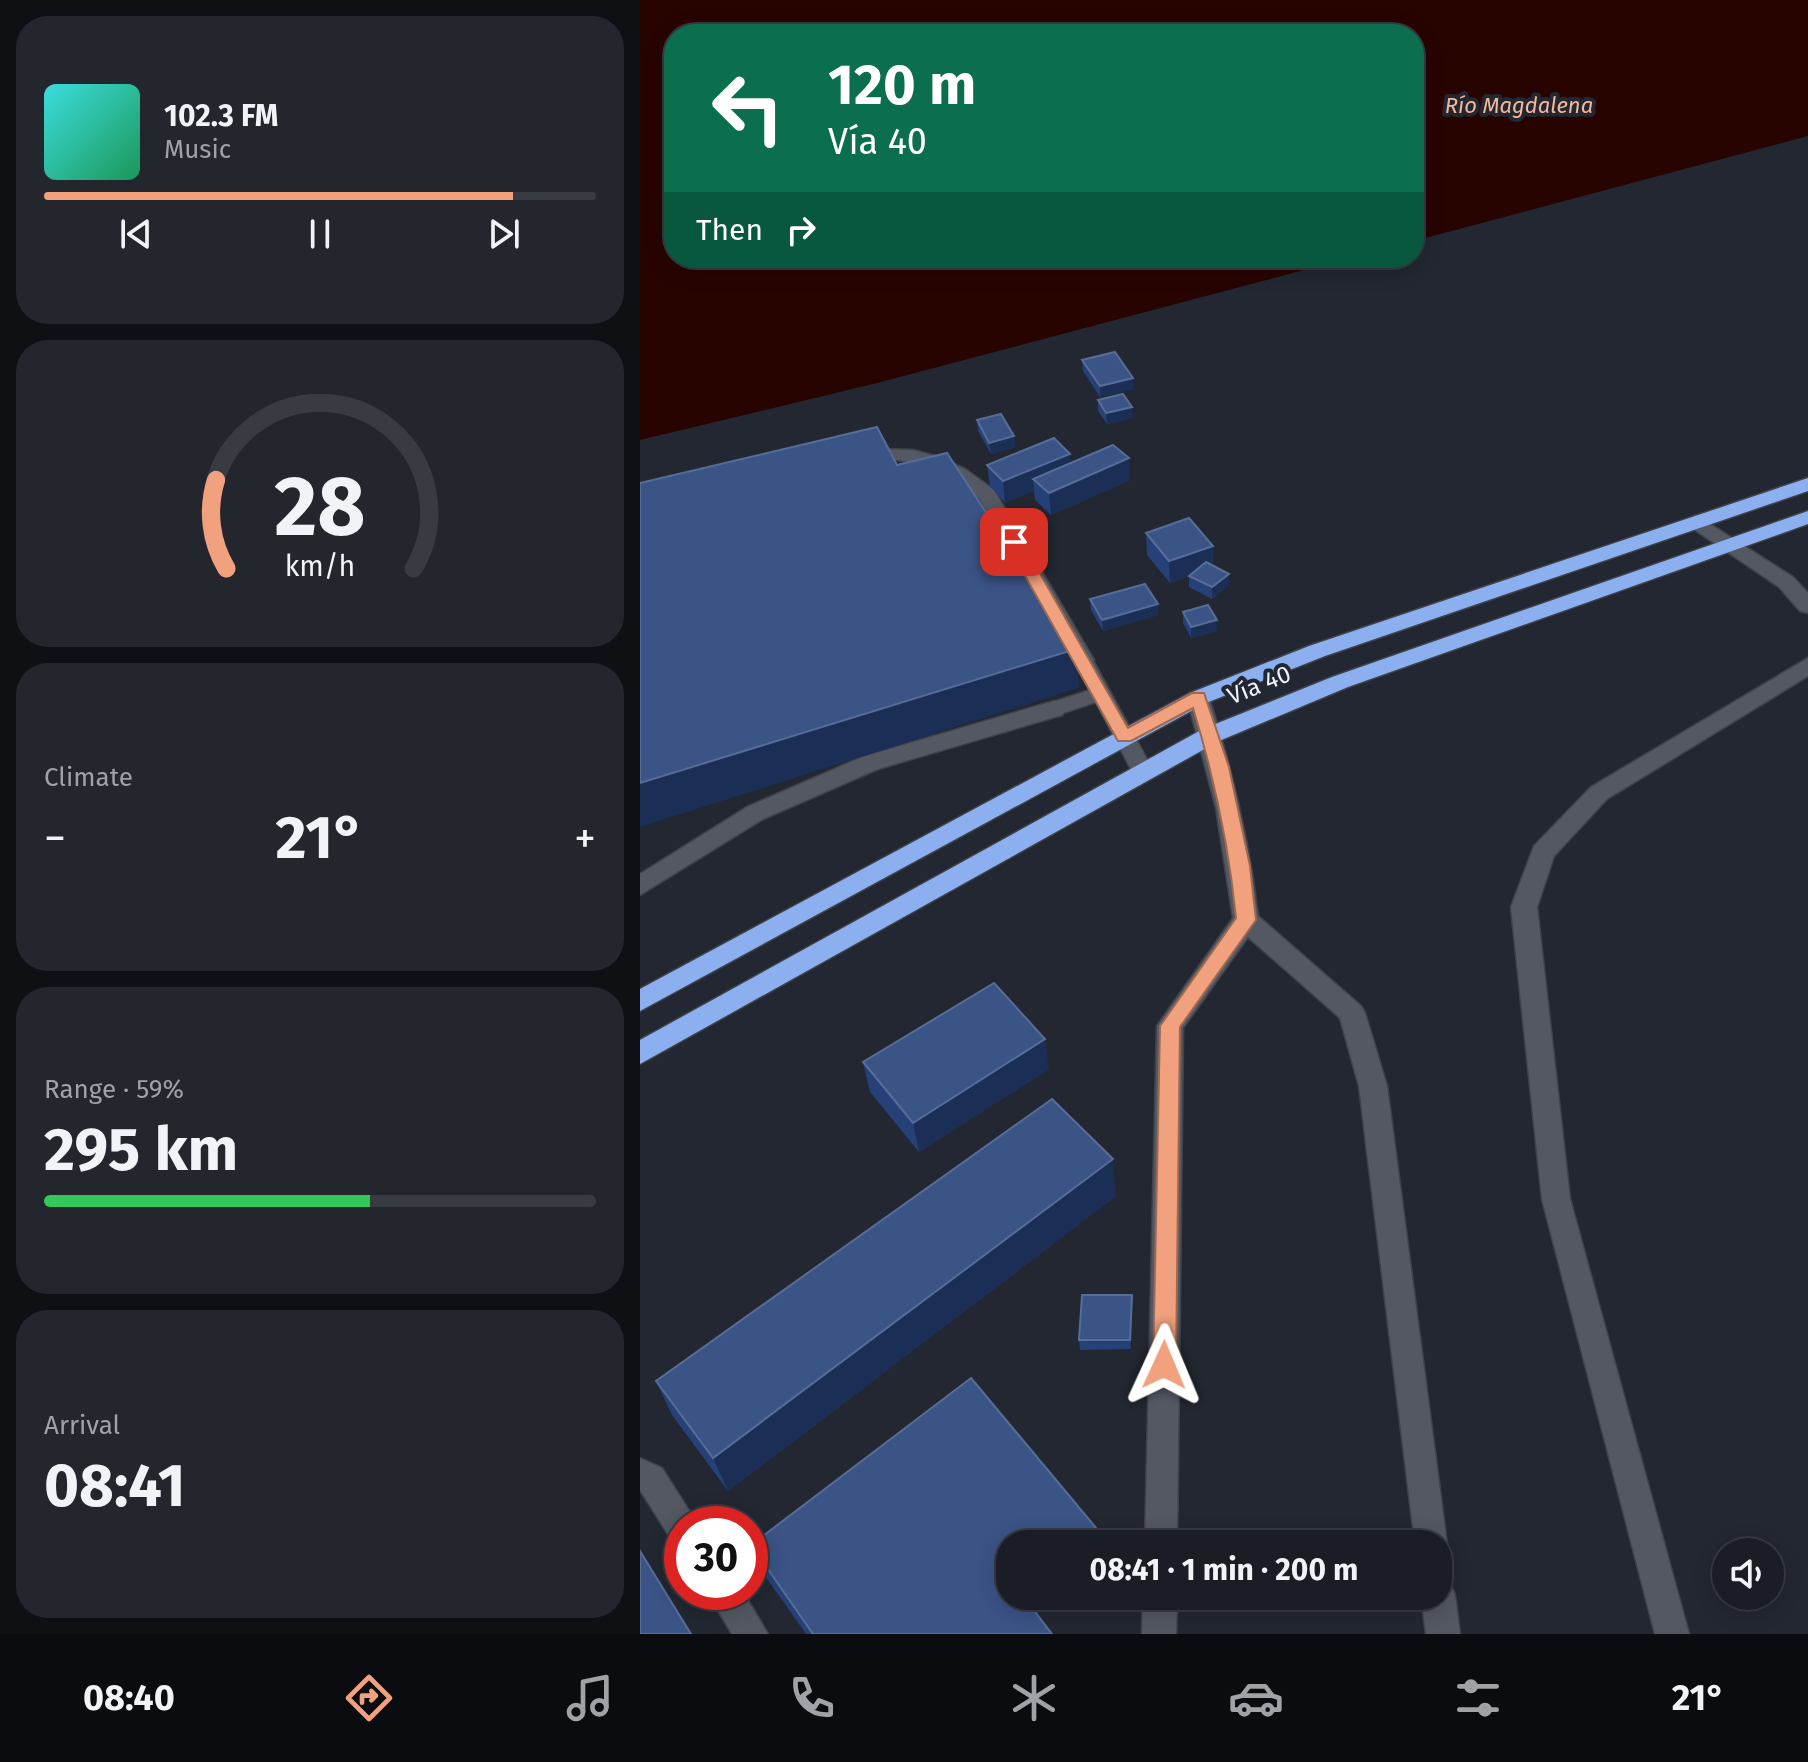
<!DOCTYPE html>
<meta charset="utf-8">
<style>
:root{--surface:#1a1d25;--page:#23262d;--text:#f1f3f6;--muted:#9fa2a7;--line:#383b42;--accent:#f1a17d}
body{margin:0;font-family:"Fira Sans",sans-serif;background:var(--page);color:var(--text);height:100vh;display:flex;flex-direction:column;font-size:30px;white-space:nowrap}
*{box-sizing:border-box;margin:0}
p{font-size:26px;color:var(--muted)}
.icon{flex:none;width:44px;height:44px;fill:none;stroke:currentColor;stroke-width:2;stroke-linecap:round;stroke-linejoin:round}
.map{position:relative;flex:1;overflow:hidden}
.details{display:flex;flex-direction:column;gap:16px;padding:16px;background:#0e1014;width:640px}
.details>*{flex:none}
.guide{position:absolute;left:24px;top:24px;width:760px;height:244px;border-radius:32px;box-shadow:0 4px 20px #0003,0 0 0 2px var(--line);background:#0b6e4f;color:#fff;overflow:hidden}
.buttons{position:absolute;left:1072px;top:1538px;display:grid;gap:16px}
.buttons a{display:grid;place-items:center;width:72px;height:72px;border-radius:50%;background:var(--surface);box-shadow:0 4px 20px #0003,0 0 0 2px var(--line);font-size:40px}
.speed{position:absolute;left:24px;top:1506px;display:flex;gap:16px;font-size:40px;font-weight:700;text-align:center}
.speed>*{display:grid;place-content:center;width:104px;height:104px;border-radius:50%;background:var(--surface);box-shadow:0 4px 20px #0003,0 0 0 2px var(--line);line-height:1}
.speed .limit{border:12px solid #d22;background:#fff;color:#111}
.pin{position:absolute;display:grid;place-items:center;width:68px;height:68px;color:#fff;margin:-34px;border-radius:16px;box-shadow:0 4px 12px #0006}
.me{position:absolute;width:88px;margin:-44px;rotate:1deg;stroke-linejoin:round;filter:drop-shadow(0 0 6px #0008)}
.turn{display:flex;align-items:center;gap:28px;height:168px;padding:0 32px;font-size:36px}
.turn .icon{width:104px;height:104px;stroke-width:2.5}
.turn b{display:block;font-size:56px;line-height:68px}
.then{display:flex;align-items:center;height:76px;padding:0 32px;background:#0003;gap:16px;font-size:30px}
.big{font-size:60px;font-weight:700;line-height:1.1}
.details .card{flex:1;display:flex;flex-direction:column;justify-content:center;gap:12px;min-width:0;padding:0 28px;border-radius:32px;background:var(--page)}
.details .dial{align-items:center;gap:0}
.dial svg{height:208px;overflow:visible;fill:none;stroke:var(--line);stroke-width:7;stroke-linecap:round;text-anchor:middle}
.dial text{fill:var(--text);stroke:none}
.song{display:flex;align-items:center;gap:24px}
.cover{width:96px;height:96px;border-radius:12px;background:linear-gradient(135deg,hsl(180 70% 55%),hsl(150 70% 35%))}
.played{height:8px;border-radius:4px;background:linear-gradient(90deg,var(--accent) 85%,var(--line) 85%)}
.keys{display:flex;justify-content:space-around;direction:ltr}
.heat{display:flex;justify-content:space-between;align-items:center;font-size:44px;direction:ltr}
.charge{height:12px;border-radius:6px;background:linear-gradient(90deg,#34c759 59%,var(--line) 0)}
.trip{position:absolute;left:356px;top:1530px;width:456px;height:80px;border-radius:32px;background:var(--surface);box-shadow:0 4px 20px #0003,0 0 0 2px var(--line);font-weight:700;line-height:80px;text-align:center}
.dock{display:flex;height:128px;justify-content:space-around;align-items:center;background:#0a0c0f;color:var(--muted)}
.dock .icon{width:56px;height:56px}
.dock .selected{color:var(--accent)}
.dock b{font-size:36px;color:var(--text)}
main{display:flex;flex:1;min-height:0}
.map>svg:first-child{display:block}
</style>
<main>
<section class="details">
<div class="card">
<div class="song"><i class="cover"></i><div><b>102.3 FM</b><p>Music</p></div></div>
<div class="played"></div>
<div class="keys"><svg class="icon" aria-label="previous" viewBox="0 0 24 24"><path d="M18 5L8 12l10 7zM5 5v14"/></svg><svg class="icon" aria-label="pause" viewBox="0 0 24 24"><path d="M8 5v14M16 5v14"/></svg><svg class="icon" aria-label="next" viewBox="0 0 24 24"><path d="M6 5l10 7-10 7zM19 5v14"/></svg></div>
</div>
<div class="card dial"><svg viewBox="0 0 100 80">
<path d="M14 69A42 42 0 1 1 86 69"/>
<path d="M14 69A42 42 0 0 1 10 35" stroke="#f1a17d"/>
<text x="50" y="56" font-size="32" font-weight="700">28</text>
<text x="50" y="72" font-size="11">km/h</text>
</svg></div>
<div class="card"><p>Climate</p>
<div class="heat"><a>−</a><b class="big">21°</b><a>+</a></div>
</div>
<div class="card"><p>Range · 59%</p><b class="big">295 km</b><div class="charge"></div></div>
<div class="card"><p>Arrival</p><b class="big">08:41</b></div>
</section>
<div class="map">
<svg width="1168" height="1634" viewBox="0 0 1168 1634">
<rect width="100%" height="100%" fill="#222731"/>
<path fill="#270400" d="M 0,0 L 1168,0 L 1168,136 L 774,241 L 774,34 L 34,34 L 34,258 L 709,258 L 237,383 L 0,440 Z"/>
<g fill="none" stroke-linecap="round" stroke-linejoin="round">
<defs>
<path id="lane" d="M 443,653 L 450,655 L 514,772 L 511,777 L 495,777 L 456,702 L 414,716 L 407,714 L 404,709 L 407,704 L 450,690 L 433,660 Z"/>
<path id="street" d="M 239,449 L 273,450 L 295,456 L 325,469 L 354,490 L 454,660 L 451,665 L 435,665 L 339,498 L 311,478 L 281,464 L 257,460 L 221,464 L 211,458 L 214,454 Z
M 1056,515 L 1153,577 L 1168,593 L 1168,613 L 1160,611 L 1139,587 L 1049,526 L 1046,521 Z
M 1168,658 L 1168,676 L 967,799 L 914,856 L 897,907 L 930,1199 L 1049,1634 L 1015,1634 L 902,1199 L 871,907 L 894,846 L 951,787 Z
M 558,690 L 566,693 L 569,698 C 592,769 609,841 618,916 L 721,1006 L 725,1013 L 747,1086 L 807,1544 L 803,1555 L 798,1557 L 798,1544 L 775,1544 L 719,1086 L 700,1018 L 608,937 L 543,1028 L 537,1544 L 505,1544 L 517,1026 L 593,918 L 576,808 L 547,698 L 550,693 Z
M 414,701 L 422,703 L 425,709 L 422,715 L 238,769 L 123,819 L 0,895 L 0,874 L 107,807 L 222,757 Z
M 0,1458 L 22,1468 L 53,1517 L 57,1524 L 42,1524 L 42,1544 L 31,1539 L 0,1490 Z
M 798,1578 L 810,1583 L 815,1595 L 820,1634 L 786,1634 L 781,1596 L 798,1596 Z
M 67,1592 L 103,1592 L 128,1634 L 92,1634 Z
M 503,1596 L 537,1596 L 536,1634 L 502,1634 Z"/>
<path id="highway" d="M 1168,478 L 1168,491 L 685,656 L 566,703 L 0,1011 L 0,989 L 550,693 L 669,646 Z
M 1168,511 L 1168,524 L 708,687 L 579,741 L 0,1064 L 0,1040 L 563,729 L 692,677 Z"/>
</defs>
<use href="#lane" stroke="#3e424a" stroke-width="3"/>
<use href="#street" stroke="#3e424a" stroke-width="3"/>
<use href="#highway" stroke="#3e424a" stroke-width="3"/>
<use href="#lane" fill="#535863" fill-rule="evenodd"/>
<use href="#street" fill="#535863" fill-rule="evenodd"/>
<use href="#highway" fill="#8caff0" fill-rule="evenodd"/>
</g>
<path fill="#254178" d="M 442,360 L 493,378 L 493,389 L 460,397 L 443,371 Z
M 458,400 L 493,418 L 467,424 L 458,411 Z
M 337,420 L 375,447 L 351,454 L 338,431 Z
M 489,458 L 490,480 L 411,515 L 395,500 L 394,491 L 365,503 L 350,486 L 347,465 L 431,463 Z
M 506,533 L 573,546 L 573,566 L 589,585 L 572,599 L 549,587 L 549,576 L 530,583 L 507,555 Z
M 450,599 L 518,615 L 463,631 L 451,610 Z
M 543,612 L 577,631 L 551,638 L 543,623 Z
M 223,1062 L 409,1069 L 279,1152 L 230,1092 Z
M 476,1196 L 88,1491 L 32,1415 L 16,1381 Z
M 492,1295 L 491,1349 L 440,1350 L 439,1340 Z
M 457,1529 L 458,1544 L 370,1544 L 419,1596 L 397,1615 L 412,1634 L 166,1634 L 125,1576 L 111,1545 Z"/>
<path fill="#1b2e56" d="M 493,378 L 493,389 L 460,397 L 460,386 Z
M 492,407 L 493,418 L 467,424 L 466,413 Z
M 374,436 L 375,447 L 351,454 L 349,443 Z
M 430,454 L 432,476 L 393,479 L 394,491 L 365,503 L 363,481 Z
M 489,458 L 490,480 L 411,515 L 409,493 Z
M 573,546 L 573,567 L 530,583 L 529,561 Z
M 589,574 L 589,585 L 572,599 L 572,587 Z
M 518,604 L 518,615 L 463,631 L 462,620 Z
M 577,620 L 577,631 L 551,638 L 551,627 Z
M 436,649 L 439,688 L 0,827 L 0,783 Z
M 405,1039 L 409,1069 L 279,1152 L 273,1123 Z
M 473,1159 L 476,1196 L 88,1491 L 73,1458 Z
M 492,1295 L 492,1305 L 491,1349 L 490,1340 Z
M 457,1529 L 458,1544 L 439,1544 Z
M 381,1596 L 419,1596 L 387,1624 Z"/>
<path fill="#3b5486" stroke="#576d98" stroke-width="2" d="M 475,352 L 493,378 L 460,386 L 442,360 Z
M 483,394 L 492,407 L 466,413 L 458,400 Z
M 361,414 L 374,436 L 349,443 L 337,420 Z
M 237,427 L 257,465 L 307,453 L 436,649 L 0,783 L 0,483 Z
M 414,438 L 430,454 L 363,481 L 347,465 Z
M 473,445 L 489,458 L 409,493 L 393,479 Z
M 549,518 L 573,546 L 529,561 L 506,533 Z
M 566,562 L 589,574 L 572,587 L 549,576 Z
M 505,584 L 518,604 L 462,620 L 450,599 Z
M 568,605 L 577,620 L 551,627 L 543,612 Z
M 354,983 L 405,1039 L 273,1123 L 223,1062 Z
M 412,1099 L 473,1159 L 73,1458 L 16,1381 Z
M 442,1295 L 492,1295 L 490,1340 L 439,1340 Z
M 331,1378 L 457,1529 L 439,1544 L 370,1544 L 370,1596 L 383,1596 L 412,1634 L 173,1634 L 111,1545 Z
M 0,1551 L 51,1634 L 0,1634 Z"/>
<path fill="#f1a17d" stroke="#9d6951" stroke-width="2" d="M 374,537 L 382,542 L 488,728 L 552,693 L 564,693 L 589,767 L 610,866 L 616,920 L 540,1027 L 536,1365 L 533,1372 L 524,1375 L 516,1372 L 513,1365 L 520,1026 L 596,918 C 589,846 574,777 553,708 L 491,741 L 478,741 L 366,542 Z"/>
<g text-anchor="middle" stroke-width="8" stroke-linejoin="round" paint-order="stroke">
<g font-size="22" font-style="italic" fill="#f7b79b" stroke="#222731">
<text x="879" y="113">Río Magdalena</text>
</g>
<g font-size="24" fill="#f0f4fa" stroke="#222731">
<text transform="translate(619 685) rotate(-22)" y="8">Vía 40</text>
</g>
</g>
</svg>
<div class="buttons">
<a><svg class="icon" aria-label="sound" viewBox="0 0 24 24"><path d="M4 9h4l5-4v14l-5-4H4zM17 9q2 3 0 6"/></svg></a>
</div>
<div class="speed"><div class="limit">30</div></div>
<div class="pin" style="left:374px;top:542px;background:#d93025"><svg class="icon" aria-label="arrive" viewBox="0 0 24 24"><path d="M6 21V4h12l-3 4 3 4H6"/></svg></div>
<svg class="me" style="left:524px;top:1365px" viewBox="-20 -20 40 40"><path d="M0-17L14 15 0 8-14 15z" fill="#f1a17d" stroke="#fff" stroke-width="4"/></svg>
<div class="trip">08:41 · 1 min · 200 m</div>
<div class="guide">
<div class="turn"><svg class="icon" aria-label="left" viewBox="0 0 24 24"><path d="M17 20v-9H6M10 6l-5 5 5 5"/></svg><div><b>120 m</b>Vía 40</div></div>
<div class="then">Then<svg class="icon" aria-label="right" viewBox="0 0 24 24"><path d="M7 20v-9h11M14 6l5 5-5 5"/></svg></div>
</div>
</div>
</main>
<nav class="dock">
<b>08:40</b>
<svg class="icon selected" aria-label="directions" viewBox="0 0 24 24"><path d="M12 3l9 9-9 9-9-9zM9 14v-3h6M13 9l2 2-2 2"/></svg>
<svg class="icon" aria-label="music" viewBox="0 0 24 24"><path d="M9 18V5l10-2v13"/><circle cx="6" cy="18" r="3"/><circle cx="16" cy="16" r="3"/></svg>
<svg class="icon" aria-label="phone" viewBox="0 0 24 24"><path d="M5 4h4l2 5-3 2q2 4 5 5l2-3 5 2v4C11 20 4 13 5 4z"/></svg>
<svg class="icon" aria-label="climate" viewBox="0 0 24 24"><path d="M12 3v18M4 7l16 10M4 17L20 7"/></svg>
<svg class="icon" aria-label="car" viewBox="0 0 24 24"><path d="M5 17H2v-5l4-1 3-4h7l3 4 3 1v5h-3M9 17h6M6 11h13"/><circle cx="7" cy="17" r="2"/><circle cx="17" cy="17" r="2"/></svg>
<svg class="icon" aria-label="filters" viewBox="0 0 24 24"><path d="M4 7h16M4 17h16"/><circle cx="9" cy="7" r="2"/><circle cx="15" cy="17" r="2"/></svg>
<b>21°</b>
</nav>
